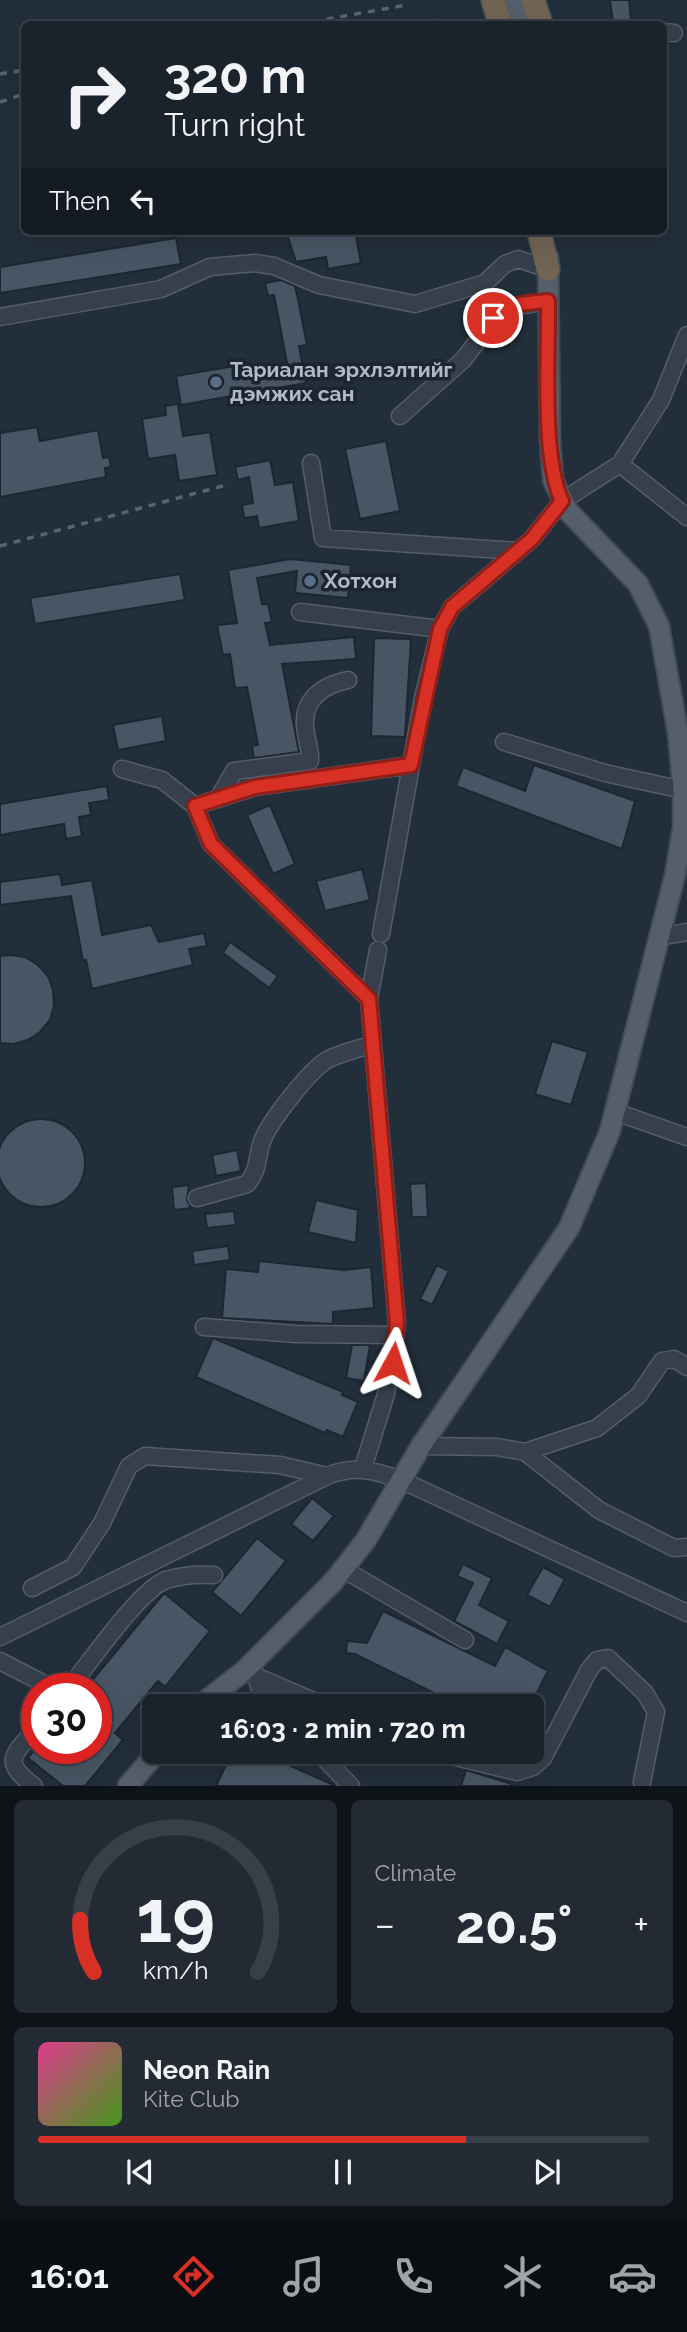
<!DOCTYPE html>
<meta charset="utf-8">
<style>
:root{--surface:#1a222c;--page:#232a34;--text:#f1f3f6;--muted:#9fa4a9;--line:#383f48;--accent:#d93025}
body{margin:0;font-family:Raleway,sans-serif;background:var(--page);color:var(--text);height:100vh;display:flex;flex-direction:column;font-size:26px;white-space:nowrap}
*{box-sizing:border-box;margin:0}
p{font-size:23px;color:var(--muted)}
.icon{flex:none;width:38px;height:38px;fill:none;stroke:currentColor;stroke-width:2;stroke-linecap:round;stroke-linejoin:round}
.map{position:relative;height:1786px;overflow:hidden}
.sheet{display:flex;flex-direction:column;gap:14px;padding:14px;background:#0e1318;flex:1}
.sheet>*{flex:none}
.hud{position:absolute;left:21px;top:21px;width:646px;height:214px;border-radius:10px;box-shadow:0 7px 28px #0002,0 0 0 2px var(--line);background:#1a222c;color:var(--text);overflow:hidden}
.speed{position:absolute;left:21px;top:1673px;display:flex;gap:14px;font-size:35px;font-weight:700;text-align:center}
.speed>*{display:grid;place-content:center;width:91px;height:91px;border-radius:50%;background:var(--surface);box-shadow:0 7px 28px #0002,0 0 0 2px var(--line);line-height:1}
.speed .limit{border:10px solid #d22;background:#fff;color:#111}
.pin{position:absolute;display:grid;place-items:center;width:60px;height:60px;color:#fff;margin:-30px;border:4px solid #fff;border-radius:50%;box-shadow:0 2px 7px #0007}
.me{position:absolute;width:77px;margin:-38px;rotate:5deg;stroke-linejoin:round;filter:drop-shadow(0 0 5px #0008)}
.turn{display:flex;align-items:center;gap:24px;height:147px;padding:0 28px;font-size:32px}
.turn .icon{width:91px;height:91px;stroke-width:2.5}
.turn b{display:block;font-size:49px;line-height:60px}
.then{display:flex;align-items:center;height:66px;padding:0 28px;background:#0003;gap:14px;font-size:26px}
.big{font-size:52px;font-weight:700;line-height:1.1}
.sheet .widget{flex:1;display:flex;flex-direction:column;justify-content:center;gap:10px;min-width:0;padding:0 24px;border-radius:10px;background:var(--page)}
.sheet .dial{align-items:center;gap:0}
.dial svg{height:182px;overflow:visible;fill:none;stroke:var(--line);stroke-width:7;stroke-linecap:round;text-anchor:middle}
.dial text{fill:var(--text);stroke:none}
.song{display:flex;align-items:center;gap:21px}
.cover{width:84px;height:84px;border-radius:10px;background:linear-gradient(135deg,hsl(330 70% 55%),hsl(100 70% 35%))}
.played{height:7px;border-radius:4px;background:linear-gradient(90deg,var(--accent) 70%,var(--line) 70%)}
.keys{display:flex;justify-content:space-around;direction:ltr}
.heat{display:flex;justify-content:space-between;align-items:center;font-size:38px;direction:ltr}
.sheet .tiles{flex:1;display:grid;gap:14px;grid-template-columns:1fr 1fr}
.widget:last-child{grid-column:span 2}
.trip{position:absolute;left:142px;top:1694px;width:402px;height:70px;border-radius:10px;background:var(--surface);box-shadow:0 7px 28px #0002,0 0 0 2px var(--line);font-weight:700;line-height:70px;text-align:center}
.dock{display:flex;height:112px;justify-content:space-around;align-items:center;background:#0a0e12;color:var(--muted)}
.dock .icon{width:49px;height:49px}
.dock .selected{color:var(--accent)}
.dock b{font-size:32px;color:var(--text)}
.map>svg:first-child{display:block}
</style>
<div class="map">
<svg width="687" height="1786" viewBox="0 0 687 1786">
<rect width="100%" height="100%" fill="#222e3a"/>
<path fill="#485564" stroke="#1d2631" stroke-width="2" d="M 610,0 L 629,0 L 631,20 L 613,23 Z
M 286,231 L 355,231 L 361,263 L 328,269 L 326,257 L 296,262 Z
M 176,238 L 181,264 L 0,293 L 0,267 Z
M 281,280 L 295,286 L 298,299 L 307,345 L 299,346 L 306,383 L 181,405 L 176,376 L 246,364 L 247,370 L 287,363 L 274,295 L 268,296 L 265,283 Z
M 178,404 L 183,436 L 210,432 L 217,475 L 179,481 L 175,455 L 148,459 L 142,419 L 166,415 L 165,406 Z
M 37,427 L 40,441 L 98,430 L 103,458 L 109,457 L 111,467 L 105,468 L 106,477 L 0,497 L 0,433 Z
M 386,441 L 400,511 L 360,519 L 345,449 Z
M 270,460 L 275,485 L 293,482 L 299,521 L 259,528 L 257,516 L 244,518 L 242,505 L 253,503 L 249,477 L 238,480 L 235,467 Z
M 290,559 L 351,565 L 348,598 L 295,593 L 297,571 L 257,578 L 262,604 L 268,604 L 272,622 L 265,623 L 270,645 L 354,637 L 356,659 L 282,664 L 299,752 L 254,758 L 252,746 L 258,745 L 247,687 L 235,688 L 230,654 L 223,655 L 217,625 L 237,623 L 228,570 Z
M 180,574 L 185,600 L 35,624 L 30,598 Z
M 374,638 L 411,639 L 405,737 L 371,736 Z
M 162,716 L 166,741 L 118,750 L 113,725 Z
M 534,765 L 635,801 L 622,849 L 456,786 L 463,767 L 525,791 Z
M 107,786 L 109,800 L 89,803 L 91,815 L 79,817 L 82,836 L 66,839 L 64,824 L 0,835 L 0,804 Z
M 270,805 L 295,864 L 273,874 L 247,815 Z
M 362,869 L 370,900 L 325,911 L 316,881 Z
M 60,874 L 62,885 L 92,880 L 102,935 L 151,925 L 159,942 L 204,933 L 207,946 L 189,949 L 193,965 L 92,989 L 86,960 L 83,961 L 71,896 L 0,905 L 0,882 Z
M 230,942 L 278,976 L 269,988 L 223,953 Z
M 10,955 L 25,957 L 38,965 L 48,976 L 53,990 L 54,1006 L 50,1020 L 40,1032 L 28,1040 L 13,1044 L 0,1043 L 0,956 Z
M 552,1041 L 588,1052 L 571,1105 L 535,1094 Z
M-3 1163a44 44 0 1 1 88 0a44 44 0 1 1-88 0Z
M 237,1150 L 241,1171 L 216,1176 L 212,1155 Z
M 426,1183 L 428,1217 L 412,1217 L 410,1184 Z
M 189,1185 L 187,1200 L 191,1208 L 174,1210 L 172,1187 Z
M 316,1200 L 358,1210 L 356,1243 L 308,1232 Z
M 234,1211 L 236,1225 L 207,1228 L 205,1214 Z
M 228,1246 L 230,1260 L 194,1265 L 192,1251 Z
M 259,1261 L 344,1270 L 371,1267 L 374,1308 L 333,1312 L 333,1324 L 222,1318 L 226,1269 L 258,1272 Z
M 437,1265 L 449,1271 L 432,1305 L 420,1299 Z
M 213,1338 L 343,1392 L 342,1395 L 358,1402 L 343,1437 L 327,1430 L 325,1433 L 196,1377 Z
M 352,1345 L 370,1345 L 364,1381 L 346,1378 Z
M 312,1498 L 334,1516 L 313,1541 L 291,1524 Z
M 257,1538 L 286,1561 L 241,1616 L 212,1592 Z
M 463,1564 L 492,1578 L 479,1605 L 509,1621 L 497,1644 L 454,1621 L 473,1583 L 457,1576 Z
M 543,1567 L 565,1579 L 550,1607 L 527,1595 Z
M 164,1593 L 210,1631 L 165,1687 L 158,1681 L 115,1733 L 123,1740 L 85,1786 L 63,1786 L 28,1758 L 36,1748 L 96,1748 L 96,1689 L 85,1689 Z
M 383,1611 L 495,1666 L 505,1647 L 548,1671 L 530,1706 L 427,1706 L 434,1693 L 355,1654 L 346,1653 L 347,1641 L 367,1643 Z
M 232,1752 L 259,1752 L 336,1786 L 216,1786 Z
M 466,1770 L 512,1784 L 512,1786 L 461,1786 Z"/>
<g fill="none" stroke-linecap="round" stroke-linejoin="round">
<defs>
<path id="minor" d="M 663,32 L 674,33
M 0,317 L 161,289 L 210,267 L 255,263 L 274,266 L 319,285 L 415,304 L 485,283 L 505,264 L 518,259 L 548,269
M 400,416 L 463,360 L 502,309 L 548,301
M 311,463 L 323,538 L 518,551
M 620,464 L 687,517
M 300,612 L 440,629
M 504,742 L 605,773 L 683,790
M 122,769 L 162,780 L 195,806 L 255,787 L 411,765
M 218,799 L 234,771 L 310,761 C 311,751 307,743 306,733 C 300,702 319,686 348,680
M 195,806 L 211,844 L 369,999
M 381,934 L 423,698 L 440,629 L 452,607 L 532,539 L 562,501 L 620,464 L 661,400 L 687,335
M 658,937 L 687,932
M 616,1112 L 687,1137
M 197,1198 L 247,1184 C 260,1169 256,1156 263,1139 C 271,1120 309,1071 327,1060 C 340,1053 359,1049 373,1044
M 204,1327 L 296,1334 L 396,1335
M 421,1446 L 497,1447 L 525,1452 L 597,1428 L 638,1396 L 662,1361 L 674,1359 L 687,1367
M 525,1452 L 599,1510 L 674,1548 L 687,1547
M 363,1468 L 386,1394 L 397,1323 L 369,999 L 378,950
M 343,1569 L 465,1640
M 32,1588 L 73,1567 L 102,1523 L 129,1466 L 145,1456 L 280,1465 L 327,1476
M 0,1637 L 327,1476 C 354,1465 374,1470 401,1480 L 687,1613
M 0,1661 L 54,1689
M 244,1671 L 325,1706
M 256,1677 L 260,1690 L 275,1706
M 68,1689 C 89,1664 139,1590 166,1580 C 182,1575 198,1574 214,1575
M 318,1752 L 351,1786
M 435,1752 L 517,1772 L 533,1767 L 543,1758 L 589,1670 L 597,1660 L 608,1658 L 645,1693 L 656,1712 L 642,1782
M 34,1786 C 0,1760 14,1755 37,1727"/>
<path id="major" d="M 515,0 L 522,24
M 199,1706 L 244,1671 L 333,1582 L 366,1540 L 421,1446 L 569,1228 L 610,1131 L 675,875 L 683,828 L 683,790 L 678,733 L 659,626 L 638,584 L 568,511 L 553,480 L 550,440 L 548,257
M 128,1786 L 157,1752"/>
<path id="highway" d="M 493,0 L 500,24
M 533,0 L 541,24
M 539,231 L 548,269"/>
</defs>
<use href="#minor" stroke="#545d68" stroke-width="19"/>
<use href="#major" stroke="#424b57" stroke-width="23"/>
<use href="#highway" stroke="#414a55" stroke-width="26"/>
<use href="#minor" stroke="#363f4b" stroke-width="16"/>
<use href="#major" stroke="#545f6b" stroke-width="19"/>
<use href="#highway" stroke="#716453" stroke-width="23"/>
<path stroke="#586472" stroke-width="3.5" stroke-dasharray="7 7" stroke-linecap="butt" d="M 299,24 L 407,5
M 420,24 L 442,20
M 0,74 L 24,70
M 0,102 L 24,94
M 0,546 L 230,484"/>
</g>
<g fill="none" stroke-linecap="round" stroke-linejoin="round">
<defs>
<path id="route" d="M 393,1363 L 397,1323 L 369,999 L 211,844 L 195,806 L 255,787 L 411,765 L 440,629 L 452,607 L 532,539 L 562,501 C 541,457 549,353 548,301 C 528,303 508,303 493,318"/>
</defs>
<use href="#route" stroke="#8d1f18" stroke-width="18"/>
<use href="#route" stroke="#d93025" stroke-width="12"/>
</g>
<g fill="#5c6f8a" stroke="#1b242f" stroke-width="2.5">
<circle cx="216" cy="382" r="7"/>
<circle cx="310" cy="581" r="7"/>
</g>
<g text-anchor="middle" stroke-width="7" stroke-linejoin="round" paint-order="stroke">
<g font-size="21" font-weight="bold" fill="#b1bac7" stroke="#1b242f" text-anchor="start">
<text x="230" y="377">Тариалан эрхлэлтийг<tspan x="230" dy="24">дэмжих сан</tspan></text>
<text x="324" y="588">Хотхон</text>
</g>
</g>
</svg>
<div class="speed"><div class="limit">30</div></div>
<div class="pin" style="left:493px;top:318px;background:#d93025"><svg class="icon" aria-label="arrive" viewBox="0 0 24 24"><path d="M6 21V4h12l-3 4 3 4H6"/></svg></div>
<svg class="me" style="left:393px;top:1363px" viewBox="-20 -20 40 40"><path d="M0-17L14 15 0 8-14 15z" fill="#d93025" stroke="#fff" stroke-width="4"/></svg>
<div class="trip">16:03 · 2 min · 720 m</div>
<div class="hud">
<div class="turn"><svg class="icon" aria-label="right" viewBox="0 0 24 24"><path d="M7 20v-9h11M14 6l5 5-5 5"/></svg><div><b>320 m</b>Turn right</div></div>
<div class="then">Then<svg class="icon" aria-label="left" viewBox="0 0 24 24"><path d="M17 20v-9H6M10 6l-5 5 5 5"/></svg></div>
</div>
</div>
<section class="sheet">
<div class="tiles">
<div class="widget dial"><svg viewBox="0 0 100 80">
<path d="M14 69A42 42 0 1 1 86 69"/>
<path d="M14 69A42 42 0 0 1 8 46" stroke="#d93025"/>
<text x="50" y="56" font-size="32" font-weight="700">19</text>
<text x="50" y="72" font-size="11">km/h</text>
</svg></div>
<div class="widget"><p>Climate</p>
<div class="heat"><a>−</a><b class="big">20.5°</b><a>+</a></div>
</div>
<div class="widget">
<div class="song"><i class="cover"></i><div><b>Neon Rain</b><p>Kite Club</p></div></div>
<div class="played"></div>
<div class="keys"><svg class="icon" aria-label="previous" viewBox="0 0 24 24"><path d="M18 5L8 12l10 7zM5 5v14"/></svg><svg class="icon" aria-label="pause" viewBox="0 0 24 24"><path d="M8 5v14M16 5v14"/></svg><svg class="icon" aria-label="next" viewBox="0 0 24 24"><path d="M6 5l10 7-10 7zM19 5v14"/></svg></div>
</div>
</div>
</section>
<nav class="dock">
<b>16:01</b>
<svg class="icon selected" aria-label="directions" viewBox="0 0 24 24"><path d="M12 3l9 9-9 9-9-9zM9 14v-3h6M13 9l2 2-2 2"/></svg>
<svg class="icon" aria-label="music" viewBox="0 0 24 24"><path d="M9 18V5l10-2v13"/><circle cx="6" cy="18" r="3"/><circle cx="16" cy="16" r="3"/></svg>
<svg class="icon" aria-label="phone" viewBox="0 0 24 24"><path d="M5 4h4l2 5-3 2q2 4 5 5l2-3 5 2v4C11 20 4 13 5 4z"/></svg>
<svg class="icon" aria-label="climate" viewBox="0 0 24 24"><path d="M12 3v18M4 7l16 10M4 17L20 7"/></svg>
<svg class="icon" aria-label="car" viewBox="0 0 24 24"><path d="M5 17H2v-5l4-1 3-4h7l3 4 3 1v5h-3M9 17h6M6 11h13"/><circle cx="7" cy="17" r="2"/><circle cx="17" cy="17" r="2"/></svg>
</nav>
